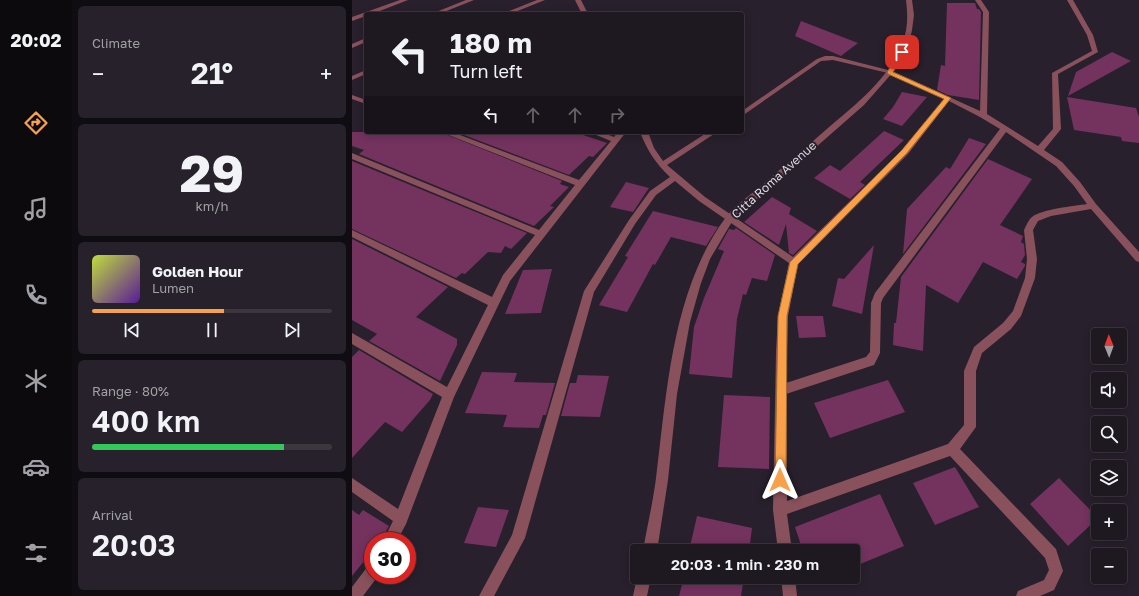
<!DOCTYPE html>
<meta charset="utf-8">
<style>
:root{--surface:#1e1821;--page:#26212a;--text:#f1f3f6;--muted:#a1a0a5;--line:#3c373f;--accent:#f8a14a}
body{margin:0;font-family:"Golos Text",sans-serif;background:var(--page);color:var(--text);height:100vh;display:flex;flex-direction:column;font-size:15px;white-space:nowrap}
*{box-sizing:border-box;margin:0}
p{font-size:13px;color:var(--muted)}
.icon{flex:none;width:22px;height:22px;fill:none;stroke:currentColor;stroke-width:2;stroke-linecap:round;stroke-linejoin:round}
.map{position:relative;flex:1;overflow:hidden}
.side{display:flex;flex-direction:column;gap:6px;padding:6px;background:#100d12;width:280px}
.side>*{flex:none}
.banner{position:absolute;left:12px;top:12px;width:380px;height:122px;border-radius:4px;box-shadow:0 2px 10px #0003,0 0 0 1px var(--line);background:#1e1821;color:var(--text);overflow:hidden}
.needle{width:26px;rotate:359deg}
.tools{position:absolute;left:739px;top:328px;display:grid;gap:8px}
.tools a{display:grid;place-items:center;width:36px;height:36px;border-radius:4px;background:var(--surface);box-shadow:0 2px 10px #0003,0 0 0 1px var(--line);font-size:20px}
.speed{position:absolute;left:12px;top:532px;display:flex;gap:8px;font-size:20px;font-weight:700;text-align:center}
.speed>*{display:grid;place-content:center;width:52px;height:52px;border-radius:50%;background:var(--surface);box-shadow:0 2px 10px #0003,0 0 0 1px var(--line);line-height:1}
.speed .limit{border:6px solid #d22;background:#fff;color:#111}
.pin{position:absolute;display:grid;place-items:center;width:34px;height:34px;color:#fff;margin:-17px;border-radius:8px;box-shadow:0 2px 6px #0006}
.me{position:absolute;width:44px;margin:-22px;rotate:0deg;stroke-linejoin:round;filter:drop-shadow(0 0 3px #0008)}
.turn{display:flex;align-items:center;gap:14px;height:84px;padding:0 20px;font-size:18px}
.turn .icon{width:52px;height:52px;stroke-width:2.5}
.turn b{display:block;font-size:28px;line-height:34px}
.lanes{display:flex;align-items:center;height:38px;padding:0 20px;background:#0003;justify-content:center;gap:20px;direction:ltr}
.lanes .off{opacity:.35}
.big{font-size:30px;font-weight:600;line-height:1.1}
.side .widget{flex:1;display:flex;flex-direction:column;justify-content:center;gap:6px;min-width:0;padding:0 14px;border-radius:6px;background:var(--page)}
.side .dial{align-items:center;gap:0}
.dial b{font-size:52px;line-height:1}
.song{display:flex;align-items:center;gap:12px}
.cover{width:48px;height:48px;border-radius:6px;background:linear-gradient(135deg,hsl(70 70% 55%),hsl(270 70% 35%))}
.played{height:4px;border-radius:2px;background:linear-gradient(90deg,var(--accent) 55%,var(--line) 55%)}
.keys{display:flex;justify-content:space-around;direction:ltr}
.heat{display:flex;justify-content:space-between;align-items:center;font-size:22px;direction:ltr}
.charge{height:6px;border-radius:3px;background:linear-gradient(90deg,#34c759 80%,var(--line) 0)}
.trip{position:absolute;left:278px;top:544px;width:230px;height:40px;border-radius:4px;background:var(--surface);box-shadow:0 2px 10px #0003,0 0 0 1px var(--line);font-weight:600;line-height:40px;text-align:center}
main{display:flex;flex:1;min-height:0}
.tab-bar{display:flex;flex-direction:column;width:72px;justify-content:space-around;align-items:center;background:#0c0a0d;color:var(--muted)}
.tab-bar .icon{width:28px;height:28px}
.tab-bar .on{color:var(--accent)}
.tab-bar b{font-size:18px;color:var(--text)}
.map>svg:first-child{display:block}
</style>
<main>
<nav class="tab-bar">
<b>20:02</b>
<svg class="icon on" aria-label="directions" viewBox="0 0 24 24"><path d="M12 3l9 9-9 9-9-9zM9 14v-3h6M13 9l2 2-2 2"/></svg>
<svg class="icon" aria-label="music" viewBox="0 0 24 24"><path d="M9 18V5l10-2v13"/><circle cx="6" cy="18" r="3"/><circle cx="16" cy="16" r="3"/></svg>
<svg class="icon" aria-label="phone" viewBox="0 0 24 24"><path d="M5 4h4l2 5-3 2q2 4 5 5l2-3 5 2v4C11 20 4 13 5 4z"/></svg>
<svg class="icon" aria-label="climate" viewBox="0 0 24 24"><path d="M12 3v18M4 7l16 10M4 17L20 7"/></svg>
<svg class="icon" aria-label="car" viewBox="0 0 24 24"><path d="M5 17H2v-5l4-1 3-4h7l3 4 3 1v5h-3M9 17h6M6 11h13"/><circle cx="7" cy="17" r="2"/><circle cx="17" cy="17" r="2"/></svg>
<svg class="icon" aria-label="filters" viewBox="0 0 24 24"><path d="M4 7h16M4 17h16"/><circle cx="9" cy="7" r="2"/><circle cx="15" cy="17" r="2"/></svg>
</nav>
<section class="side">
<div class="widget"><p>Climate</p>
<div class="heat"><a>−</a><b class="big">21°</b><a>+</a></div>
</div>
<div class="widget dial"><b>29</b><p>km/h</p></div>
<div class="widget">
<div class="song"><i class="cover"></i><div><b>Golden Hour</b><p>Lumen</p></div></div>
<div class="played"></div>
<div class="keys"><svg class="icon" aria-label="previous" viewBox="0 0 24 24"><path d="M18 5L8 12l10 7zM5 5v14"/></svg><svg class="icon" aria-label="pause" viewBox="0 0 24 24"><path d="M8 5v14M16 5v14"/></svg><svg class="icon" aria-label="next" viewBox="0 0 24 24"><path d="M6 5l10 7-10 7zM19 5v14"/></svg></div>
</div>
<div class="widget"><p>Range · 80%</p><b class="big">400 km</b><div class="charge"></div></div>
<div class="widget"><p>Arrival</p><b class="big">20:03</b></div>
</section>
<div class="map">
<svg width="787" height="596" viewBox="0 0 787 596">
<rect width="100%" height="100%" fill="#28202c"/>
<path fill="#74325f" d="M 595,3 L 623,3 L 625,9 L 627,9 L 629,12 L 627,100 L 596,95 L 585,90 L 589,65 L 593,66 Z
M 449,21 L 506,43 L 489,56 L 443,36 Z
M 760,52 L 779,61 L 716,96 L 724,72 Z
M 550,92 L 575,97 L 550,126 L 531,119 L 541,107 Z
M 715,97 L 784,108 L 787,117 L 787,143 L 770,141 L 769,137 L 722,130 Z
M 532,131 L 552,140 L 508,182 L 513,185 L 498,199 L 462,178 L 478,165 L 488,171 Z
M 0,132 L 88,132 L 210,181 L 208,184 L 217,187 L 198,206 L 202,207 L 182,226 L 7,154 L 12,150 L 0,146 Z
M 104,132 L 222,132 L 255,143 L 241,157 L 237,156 L 217,175 Z
M 617,138 L 634,144 L 551,254 L 555,209 L 594,167 L 598,169 Z
M 636,159 L 680,179 L 648,225 L 671,236 L 669,242 L 672,244 L 673,255 L 669,262 L 673,264 L 673,266 L 665,279 L 631,262 L 606,303 L 574,285 L 571,351 L 541,345 L 542,323 L 544,323 L 549,277 Z
M 0,161 L 175,233 L 159,249 L 153,246 L 149,253 L 136,252 L 113,274 L 110,273 L 104,278 L 0,229 Z
M 274,182 L 297,188 L 281,212 L 258,207 Z
M 420,197 L 439,208 L 437,214 L 465,231 L 441,255 L 437,253 L 434,224 L 427,245 L 392,222 Z
M 301,211 L 366,227 L 354,246 L 319,237 L 303,265 L 301,264 L 275,312 L 247,305 L 276,257 L 273,256 Z
M 384,228 L 423,255 L 415,281 L 400,278 L 394,295 L 391,294 L 385,319 L 380,378 L 337,374 L 342,327 L 352,298 L 372,251 L 366,249 L 377,229 L 382,230 Z
M 0,239 L 96,287 L 64,317 L 105,339 L 105,345 L 88,381 L 17,341 L 25,334 L 0,320 Z
M 522,245 L 510,314 L 480,306 L 486,278 L 492,279 Z
M 200,269 L 189,313 L 153,314 L 171,270 Z
M 444,316 L 471,316 L 474,337 L 447,338 Z
M 7,350 L 81,394 L 78,400 L 50,432 L 33,422 L 0,458 L 0,357 Z
M 130,372 L 165,373 L 162,382 L 203,383 L 194,415 L 191,415 L 187,428 L 151,427 L 155,415 L 113,413 Z
M 226,375 L 257,376 L 248,417 L 209,416 L 218,383 L 224,383 Z
M 536,380 L 553,412 L 478,438 L 462,403 Z
M 372,395 L 418,397 L 417,469 L 366,467 Z
M 603,467 L 627,507 L 583,525 L 561,483 Z
M 707,478 L 746,518 L 716,546 L 678,504 Z
M 528,494 L 552,546 L 501,567 L 501,551 L 451,551 L 443,527 Z
M 126,507 L 157,510 L 144,547 L 112,543 Z
M 0,510 L 7,515 L 11,510 L 37,526 L 28,541 L 21,541 L 21,550 L 0,576 Z
M 345,516 L 400,528 L 397,551 L 337,551 Z
M 332,577 L 392,577 L 389,596 L 327,596 Z"/>
<g fill="none" stroke-linecap="round" stroke-linejoin="round">
<path fill="#89515c" fill-rule="evenodd" d="M 48,0 L 56,0 L 20,14 L 14,14 L 14,16 L 0,21 L 0,17 Z
M 114,0 L 122,0 L 87,14 L 79,14 Z
M 185,0 L 193,0 L 158,14 L 150,14 Z
M 223,0 L 229,0 L 236,14 L 230,14 Z
M 623,0 L 629,0 L 637,12 L 635,114 L 686,146 L 701,129 L 700,73 L 740,51 L 735,35 L 715,0 L 721,0 L 741,35 L 746,52 L 706,74 L 709,129 L 692,150 L 710,162 L 728,182 L 744,204 L 787,252 L 787,262 L 784,261 L 739,209 L 699,216 L 686,221 L 681,230 L 685,259 L 683,278 L 669,316 L 659,329 L 630,353 L 624,371 L 624,427 L 608,449 L 704,549 L 711,571 L 702,590 L 688,596 L 664,596 L 666,591 L 692,580 L 697,570 L 693,558 L 598,456 L 435,514 L 440,551 L 426,551 L 421,510 L 424,351 L 426,316 L 437,263 L 347,201 L 323,181 L 304,195 L 283,224 L 242,292 L 173,538 L 142,596 L 127,596 L 160,535 L 232,291 L 277,220 L 298,191 L 318,177 C 304,164 295,150 288,132 L 296,132 L 302,148 L 311,161 L 356,132 L 365,132 L 315,165 L 353,197 L 441,257 L 550,150 L 592,99 L 536,73 L 481,60 L 469,61 L 390,116 L 390,111 L 465,59 L 473,56 L 481,56 L 540,71 L 628,111 L 631,12 ZM 597,101 L 628,117 L 648,129 L 523,293 L 519,303 L 518,352 L 514,357 L 434,383 L 436,316 L 446,264 L 556,154 ZM 654,132 L 704,166 L 722,186 L 735,204 C 722,206 690,209 680,217 C 677,219 674,226 672,230 L 675,259 L 673,278 L 661,311 L 651,323 L 622,347 L 612,371 L 612,425 L 596,444 L 435,501 L 434,394 L 522,365 L 528,353 L 529,303 L 531,298 Z
M 14,38 L 14,42 L 0,48 L 0,44 Z
M 14,70 L 14,74 L 0,80 L 0,76 Z
M 0,95 L 14,100 L 14,104 L 0,99 Z
M 89,132 L 100,132 L 227,180 L 259,141 L 237,132 L 249,132 L 262,137 L 266,132 L 274,132 L 158,281 L 102,397 L 54,524 L 45,541 L 31,541 L 41,521 L 0,492 L 0,478 L 46,509 L 90,397 L 0,344 L 0,333 L 95,387 L 136,305 L 0,237 L 0,230 L 140,297 L 151,275 L 183,235 L 0,159 L 0,153 L 187,230 L 223,185 Z
M 21,564 L 21,575 L 26,576 L 11,596 L 0,596 L 0,587 L 16,566 Z
M 429,577 L 443,577 L 445,596 L 431,596 Z"/>
<path fill="#89515c" fill-rule="evenodd" d="M 554,0 L 560,0 L 562,15 L 560,30 L 557,44 L 542,71 L 512,105 L 381,220 L 358,259 L 349,283 L 338,322 L 325,394 L 316,480 L 305,551 L 291,551 C 295,527 301,502 304,478 C 315,391 320,290 374,217 C 383,205 397,196 408,187 C 431,167 453,148 476,128 C 504,104 536,80 550,44 C 556,30 556,15 554,0 Z
M 285,577 L 299,577 L 295,596 L 281,596 Z"/>
</g>
<path fill="#f8a14a" stroke="#a16930" d="M 548,50 L 553,52 L 550,59 L 541,72 L 599,98 L 555,153 L 446,264 L 435,316 L 434,480 L 432,484 L 428,486 L 424,484 L 423,480 L 426,316 L 438,262 L 550,150 L 592,99 L 536,74 L 535,72 L 544,59 Z"/>
<g text-anchor="middle" stroke-width="4" stroke-linejoin="round" paint-order="stroke">
<g font-size="12" fill="#ddd8e0" stroke="#28202c">
<text transform="translate(422 180) rotate(-42)" y="4">Citta Roma Avenue</text>
</g>
</g>
</svg>
<div class="tools">
<a><svg class="needle" viewBox="-14 -14 28 28"><path d="M0-13l5 13h-10z" fill="#e53935"/><path d="M0 13l5-13h-10z" fill="#a1a0a5"/></svg></a>
<a><svg class="icon" aria-label="sound" viewBox="0 0 24 24"><path d="M4 9h4l5-4v14l-5-4H4zM17 9q2 3 0 6"/></svg></a>
<a><svg class="icon" aria-label="search" viewBox="0 0 24 24"><circle cx="10" cy="10" r="6"/><path d="M15 15l6 6"/></svg></a>
<a><svg class="icon" aria-label="layers" viewBox="0 0 24 24"><path d="M12 4l9 5-9 5-9-5zM3 14l9 5 9-5"/></svg></a>
<a>+</a>
<a>−</a>
</div>
<div class="speed"><div class="limit">30</div></div>
<div class="pin" style="left:550px;top:52px;background:#d93025"><svg class="icon" aria-label="arrive" viewBox="0 0 24 24"><path d="M6 21V4h12l-3 4 3 4H6"/></svg></div>
<svg class="me" style="left:428px;top:480px" viewBox="-20 -20 40 40"><path d="M0-17L14 15 0 8-14 15z" fill="#f8a14a" stroke="#fff" stroke-width="4"/></svg>
<div class="trip">20:03 · 1 min · 230 m</div>
<div class="banner">
<div class="turn"><svg class="icon" aria-label="left" viewBox="0 0 24 24"><path d="M17 20v-9H6M10 6l-5 5 5 5"/></svg><div><b>180 m</b>Turn left</div></div>
<div class="lanes"><svg class="icon" aria-label="left" viewBox="0 0 24 24"><path d="M17 20v-9H6M10 6l-5 5 5 5"/></svg><svg class="icon off" aria-label="ahead" viewBox="0 0 24 24"><path d="M12 20V5M6 11l6-6 6 6"/></svg><svg class="icon off" aria-label="ahead" viewBox="0 0 24 24"><path d="M12 20V5M6 11l6-6 6 6"/></svg><svg class="icon off" aria-label="right" viewBox="0 0 24 24"><path d="M7 20v-9h11M14 6l5 5-5 5"/></svg></div>
</div>
</div>
</main>
